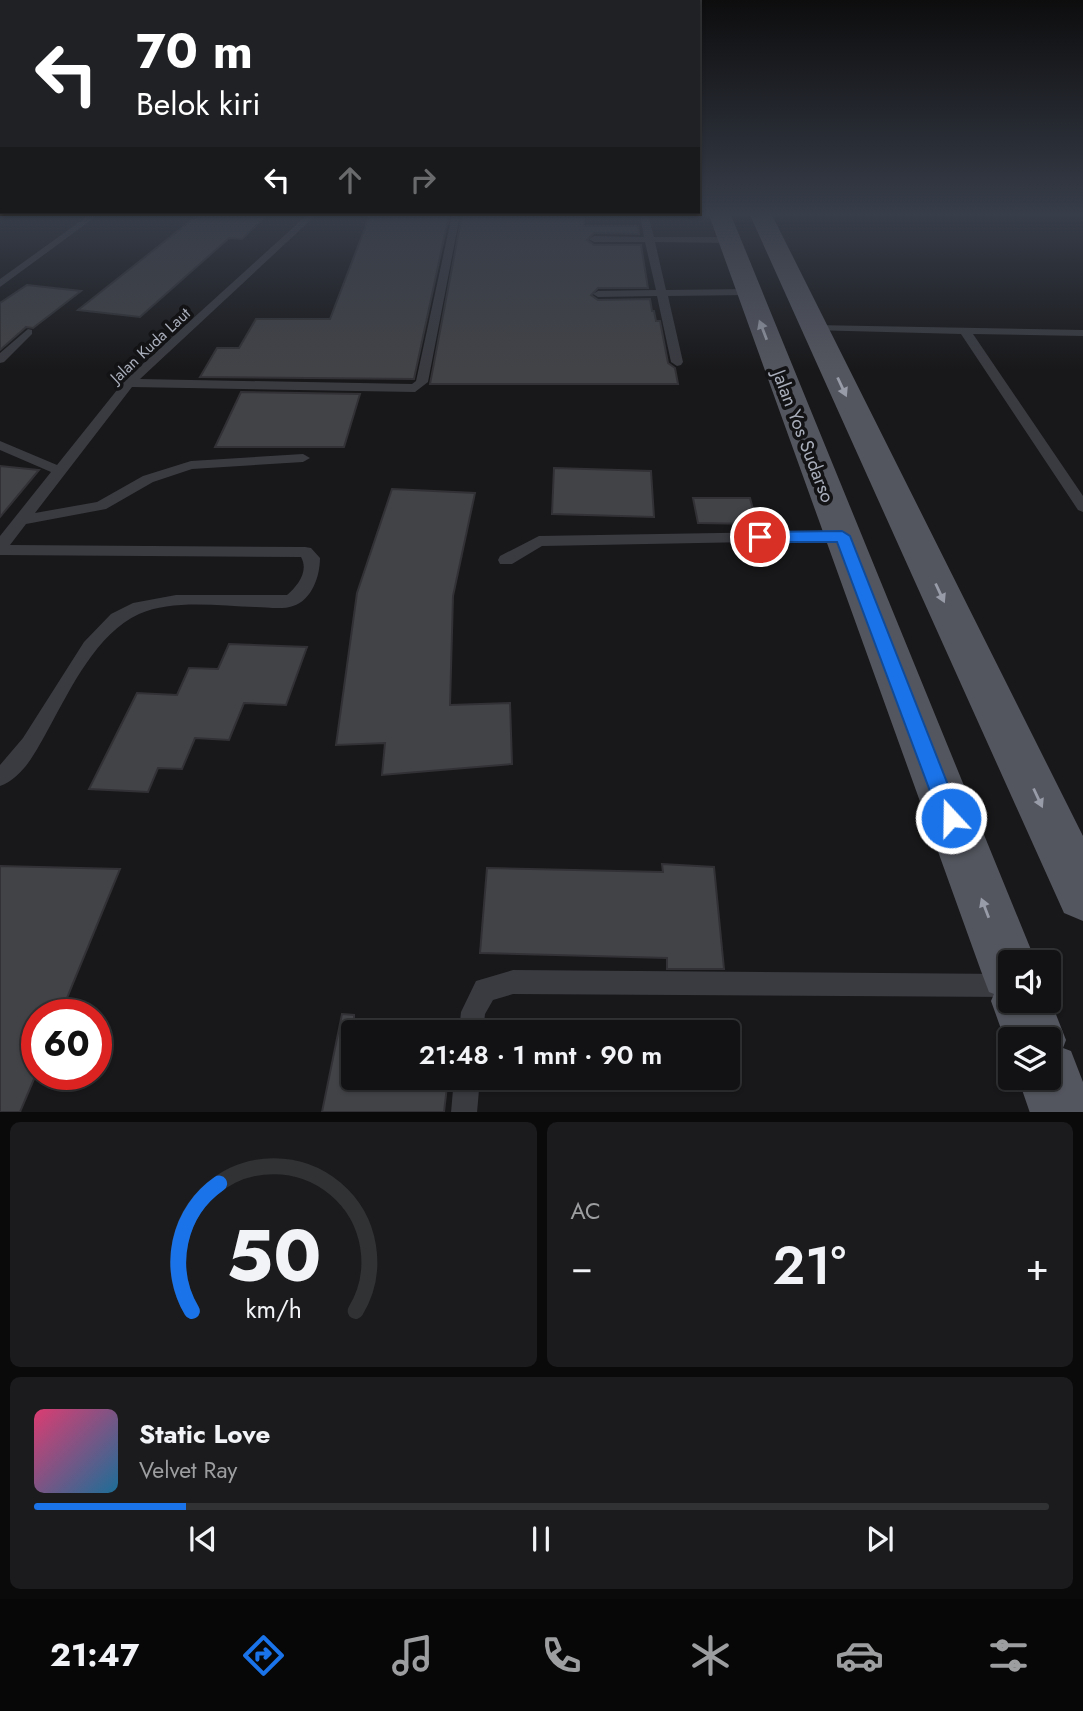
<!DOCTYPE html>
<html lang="id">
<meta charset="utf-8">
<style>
:root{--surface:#121214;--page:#1b1b1d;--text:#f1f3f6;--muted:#9c9ea0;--line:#313234;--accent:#1a73e8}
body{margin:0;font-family:Jost,sans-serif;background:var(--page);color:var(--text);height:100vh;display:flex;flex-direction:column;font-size:26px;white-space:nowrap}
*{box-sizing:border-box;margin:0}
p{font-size:23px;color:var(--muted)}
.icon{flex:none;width:38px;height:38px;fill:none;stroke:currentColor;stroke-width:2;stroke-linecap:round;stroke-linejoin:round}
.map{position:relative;height:1112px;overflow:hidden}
.side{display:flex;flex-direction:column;gap:10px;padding:10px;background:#0a0a0b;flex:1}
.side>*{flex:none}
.hud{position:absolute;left:0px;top:0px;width:700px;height:214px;box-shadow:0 2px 5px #0004,0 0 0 2px var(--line);background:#202124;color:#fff;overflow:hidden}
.fabs{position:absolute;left:998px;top:950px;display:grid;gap:14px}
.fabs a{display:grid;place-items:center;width:63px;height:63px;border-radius:7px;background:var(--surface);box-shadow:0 2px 5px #0004,0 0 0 2px var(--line);font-size:35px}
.speed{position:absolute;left:21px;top:999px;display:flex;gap:14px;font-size:35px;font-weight:700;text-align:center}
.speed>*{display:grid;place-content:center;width:91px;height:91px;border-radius:50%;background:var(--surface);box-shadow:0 2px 5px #0004,0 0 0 2px var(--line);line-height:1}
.speed .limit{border:10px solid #d22;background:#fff;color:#111}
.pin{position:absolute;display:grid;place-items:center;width:60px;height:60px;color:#fff;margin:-30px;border:4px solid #fff;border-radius:50%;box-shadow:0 2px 7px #0007}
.me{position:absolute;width:77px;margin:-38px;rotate:339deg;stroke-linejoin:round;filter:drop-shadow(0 0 5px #0008)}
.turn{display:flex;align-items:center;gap:24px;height:147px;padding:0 21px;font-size:32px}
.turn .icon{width:91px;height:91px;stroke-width:2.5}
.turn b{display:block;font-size:49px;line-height:60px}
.lanes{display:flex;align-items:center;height:66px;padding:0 21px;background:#0003;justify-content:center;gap:35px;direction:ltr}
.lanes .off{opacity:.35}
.big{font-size:52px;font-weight:600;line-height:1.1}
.side .card{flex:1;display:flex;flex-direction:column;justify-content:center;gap:10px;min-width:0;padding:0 24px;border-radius:10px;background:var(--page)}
.side .dial{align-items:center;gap:0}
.dial svg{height:182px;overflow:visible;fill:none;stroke:var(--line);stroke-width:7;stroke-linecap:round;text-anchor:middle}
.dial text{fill:var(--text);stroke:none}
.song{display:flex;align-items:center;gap:21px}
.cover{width:84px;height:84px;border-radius:10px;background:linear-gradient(135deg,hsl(340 70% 55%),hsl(200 70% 35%))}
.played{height:7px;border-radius:4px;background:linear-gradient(90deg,var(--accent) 15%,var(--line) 15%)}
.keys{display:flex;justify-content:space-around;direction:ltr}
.heat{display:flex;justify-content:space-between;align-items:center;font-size:38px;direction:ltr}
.side .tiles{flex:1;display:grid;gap:10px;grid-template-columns:1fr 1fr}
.card:last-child{grid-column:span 2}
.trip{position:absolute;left:341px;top:1020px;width:399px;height:70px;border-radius:7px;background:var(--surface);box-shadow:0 2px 5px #0004,0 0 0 2px var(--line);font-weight:600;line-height:70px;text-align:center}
.tab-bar{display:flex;height:112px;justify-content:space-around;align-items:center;background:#070708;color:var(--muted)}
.tab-bar .icon{width:49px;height:49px}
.tab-bar .current{color:var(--accent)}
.tab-bar b{font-size:32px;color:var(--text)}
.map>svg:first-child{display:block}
</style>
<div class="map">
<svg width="1083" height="1113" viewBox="0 0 1083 1113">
<rect width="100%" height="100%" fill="#18181a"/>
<path fill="#424347" stroke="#323236" stroke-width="2" d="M 198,215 L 267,215 L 242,239 L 229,238 L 140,317 L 78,310 Z
M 370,215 L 449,215 L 414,379 L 200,377 L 217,348 L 239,348 L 256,319 L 330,319 Z
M 462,215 L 584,215 L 584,226 L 638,226 L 639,234 L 594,233 L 587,240 L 594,245 L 641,245 L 648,288 L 598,288 L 591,295 L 598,300 L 650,299 L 652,311 L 654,311 L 656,321 L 660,321 L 668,363 L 675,368 L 678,384 L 430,384 Z
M 27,285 L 81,291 L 33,328 L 26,327 L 0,350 L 0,303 Z
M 241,392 L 360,394 L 344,447 L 215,447 Z
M 0,466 L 39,470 L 0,517 Z
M 554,468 L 651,471 L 654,517 L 552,514 Z
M 392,489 L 475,493 L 453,596 L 450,705 L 510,703 L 512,764 L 382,775 L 385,743 L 336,745 L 357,593 Z
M 693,498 L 750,498 L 757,524 L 698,523 Z
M 229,644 L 307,647 L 286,705 L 244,703 L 229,740 L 195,738 L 182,769 L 158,768 L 148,792 L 89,789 L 137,693 L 177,695 L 189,668 L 218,669 Z
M 662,864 L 714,867 L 724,969 L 667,969 L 667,958 L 480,953 L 487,868 L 663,872 Z
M 0,866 L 120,869 L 60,1015 L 37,1015 L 37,1072 L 20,1112 L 0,1112 Z
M 342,1014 L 354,1015 L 354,1078 L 448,1078 L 444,1112 L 322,1112 Z"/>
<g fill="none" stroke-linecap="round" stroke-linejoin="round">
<path fill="#3a3b41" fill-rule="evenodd" d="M 89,215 L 98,215 L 0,287 L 0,279 Z
M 307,215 L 316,215 L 140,379 L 412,384 L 416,381 L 452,215 L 460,215 L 428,382 L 415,392 L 132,387 L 35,513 L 97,502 L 143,476 L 191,461 L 303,454 L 310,458 L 303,462 L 192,469 L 153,482 L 106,509 L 26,524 L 10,545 L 305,547 L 311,548 L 320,558 C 320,576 312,600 293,606 C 282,610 267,607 256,607 C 219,606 173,599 139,614 C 97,633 71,688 50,726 C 38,747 25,777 0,786 L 0,765 L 23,738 L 84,642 L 111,614 L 133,603 L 176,595 L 287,595 C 298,586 309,571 301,557 L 0,555 L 0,536 L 51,472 L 0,450 L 0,441 L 57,465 L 125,380 Z
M 640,215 L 648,215 L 654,237 L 728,237 L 733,240 L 728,243 L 655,242 L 666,290 L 748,289 L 753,292 L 748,295 L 668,296 L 683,362 L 681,365 L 677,366 L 671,362 L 657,296 L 598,297 L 593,294 L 598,291 L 656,290 L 645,242 L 594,242 L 589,239 L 594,236 L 644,237 Z
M 814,325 L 1083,330 L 1083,336 L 973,334 L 1083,496 L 1083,512 L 1078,510 L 961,334 L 810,330 L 810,326 Z
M 28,329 L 32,330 L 32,334 L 4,362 L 0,363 L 0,353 Z
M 842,531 L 850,536 L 847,540 L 542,546 L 512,564 L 500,564 L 498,560 L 500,556 L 539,536 Z
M 513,970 L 1006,974 L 1010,975 L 1010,997 L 513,994 L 493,1000 L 485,1014 L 483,1032 L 459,1032 L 461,1012 L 476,981 Z
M 454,1078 L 480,1078 L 477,1113 L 451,1113 Z"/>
<path fill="#54565f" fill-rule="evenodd" d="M 709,215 L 731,215 L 1036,962 L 1010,962 L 1010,1001 L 1048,1001 L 1048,994 L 1066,1040 L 1063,1048 L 1071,1051 L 1083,1082 L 1083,1113 L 1030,1113 L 1018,1078 L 1048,1078 L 1048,1040 L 1010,1040 L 1010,1054 L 991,1001 L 994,994 L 989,992 L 981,971 Z
M 750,215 L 772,215 L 1083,836 L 1083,921 L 1064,913 Z"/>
</g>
<defs><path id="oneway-solid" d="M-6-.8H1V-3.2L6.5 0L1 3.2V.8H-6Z" transform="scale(1.75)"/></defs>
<g fill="#989ca9">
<use href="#oneway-solid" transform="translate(763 330) rotate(-111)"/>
<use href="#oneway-solid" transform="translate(842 387) rotate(65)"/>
<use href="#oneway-solid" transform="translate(940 593) rotate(65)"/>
<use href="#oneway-solid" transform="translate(1038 798) rotate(65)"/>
<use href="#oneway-solid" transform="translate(985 908) rotate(-111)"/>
</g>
<linearGradient id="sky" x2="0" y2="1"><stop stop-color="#0d0d0e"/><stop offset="0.58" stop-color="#373d49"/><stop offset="1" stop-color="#373d49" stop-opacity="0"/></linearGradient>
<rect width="1083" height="370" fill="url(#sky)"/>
<path fill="#1a73e8" stroke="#114b97" stroke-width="2" d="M 842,531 L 850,536 L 961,818 L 958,825 L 951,828 L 943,825 L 940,818 L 837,542 L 760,542 L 752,537 L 760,532 Z"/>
<g text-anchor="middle" stroke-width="7" stroke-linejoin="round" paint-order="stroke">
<g font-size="16" fill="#a9aebb" stroke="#131315">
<text transform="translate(150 345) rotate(-43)" y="6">Jalan Kuda Laut</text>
</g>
<g font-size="19" fill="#a9aebb" stroke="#131315">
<text transform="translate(804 436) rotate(69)" y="7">Jalan Yos Sudarso</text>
</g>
</g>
</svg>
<div class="fabs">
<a><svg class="icon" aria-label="sound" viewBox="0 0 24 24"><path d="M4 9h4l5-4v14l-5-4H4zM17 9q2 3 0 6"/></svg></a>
<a><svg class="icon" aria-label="layers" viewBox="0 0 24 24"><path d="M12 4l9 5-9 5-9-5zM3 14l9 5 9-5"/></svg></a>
</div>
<div class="speed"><div class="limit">60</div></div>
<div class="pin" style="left:760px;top:537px;background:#d93025"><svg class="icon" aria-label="arrive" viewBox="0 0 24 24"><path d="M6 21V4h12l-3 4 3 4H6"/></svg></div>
<svg class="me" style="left:951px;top:818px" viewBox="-20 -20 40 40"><circle r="17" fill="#1a73e8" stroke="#fff" stroke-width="3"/><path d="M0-11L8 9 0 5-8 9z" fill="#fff"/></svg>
<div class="trip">21:48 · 1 mnt · 90 m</div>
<div class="hud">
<div class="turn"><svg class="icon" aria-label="left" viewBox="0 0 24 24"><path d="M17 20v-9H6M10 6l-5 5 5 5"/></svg><div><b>70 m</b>Belok kiri</div></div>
<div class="lanes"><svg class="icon" aria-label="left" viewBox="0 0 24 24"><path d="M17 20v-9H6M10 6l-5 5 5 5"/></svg><svg class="icon off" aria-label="ahead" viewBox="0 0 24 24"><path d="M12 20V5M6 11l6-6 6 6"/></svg><svg class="icon off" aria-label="right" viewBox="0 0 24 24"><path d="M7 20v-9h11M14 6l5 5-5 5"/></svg></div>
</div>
</div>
<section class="side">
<div class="tiles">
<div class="card dial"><svg viewBox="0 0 100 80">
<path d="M14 69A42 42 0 1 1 86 69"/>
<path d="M14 69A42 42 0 0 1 26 13" stroke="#1a73e8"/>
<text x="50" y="56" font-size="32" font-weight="700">50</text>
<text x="50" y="72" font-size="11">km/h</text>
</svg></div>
<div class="card"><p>AC</p>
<div class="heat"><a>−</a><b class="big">21°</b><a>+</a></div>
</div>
<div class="card">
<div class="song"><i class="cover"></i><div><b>Static Love</b><p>Velvet Ray</p></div></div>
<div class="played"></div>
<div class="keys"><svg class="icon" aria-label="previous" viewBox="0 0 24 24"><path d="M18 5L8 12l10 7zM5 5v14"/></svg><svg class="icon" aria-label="pause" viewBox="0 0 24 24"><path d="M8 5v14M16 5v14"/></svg><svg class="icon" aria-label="next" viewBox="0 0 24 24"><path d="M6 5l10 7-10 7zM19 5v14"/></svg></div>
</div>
</div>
</section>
<nav class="tab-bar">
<b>21:47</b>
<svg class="icon current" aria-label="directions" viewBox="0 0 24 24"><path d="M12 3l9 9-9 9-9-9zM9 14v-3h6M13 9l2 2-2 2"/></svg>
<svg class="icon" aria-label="music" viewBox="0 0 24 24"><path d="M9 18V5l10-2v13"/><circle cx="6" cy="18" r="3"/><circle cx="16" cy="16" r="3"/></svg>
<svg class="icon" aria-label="phone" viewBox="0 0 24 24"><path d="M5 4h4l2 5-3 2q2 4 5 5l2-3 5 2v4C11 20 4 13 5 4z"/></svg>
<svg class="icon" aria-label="climate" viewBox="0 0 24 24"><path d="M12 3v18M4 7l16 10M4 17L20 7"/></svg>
<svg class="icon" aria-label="car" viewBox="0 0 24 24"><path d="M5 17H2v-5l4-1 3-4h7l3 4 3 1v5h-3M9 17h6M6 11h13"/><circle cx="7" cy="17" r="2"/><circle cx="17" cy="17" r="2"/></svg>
<svg class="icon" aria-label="filters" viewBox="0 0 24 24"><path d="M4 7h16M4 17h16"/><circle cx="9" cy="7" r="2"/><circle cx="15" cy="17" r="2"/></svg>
</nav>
